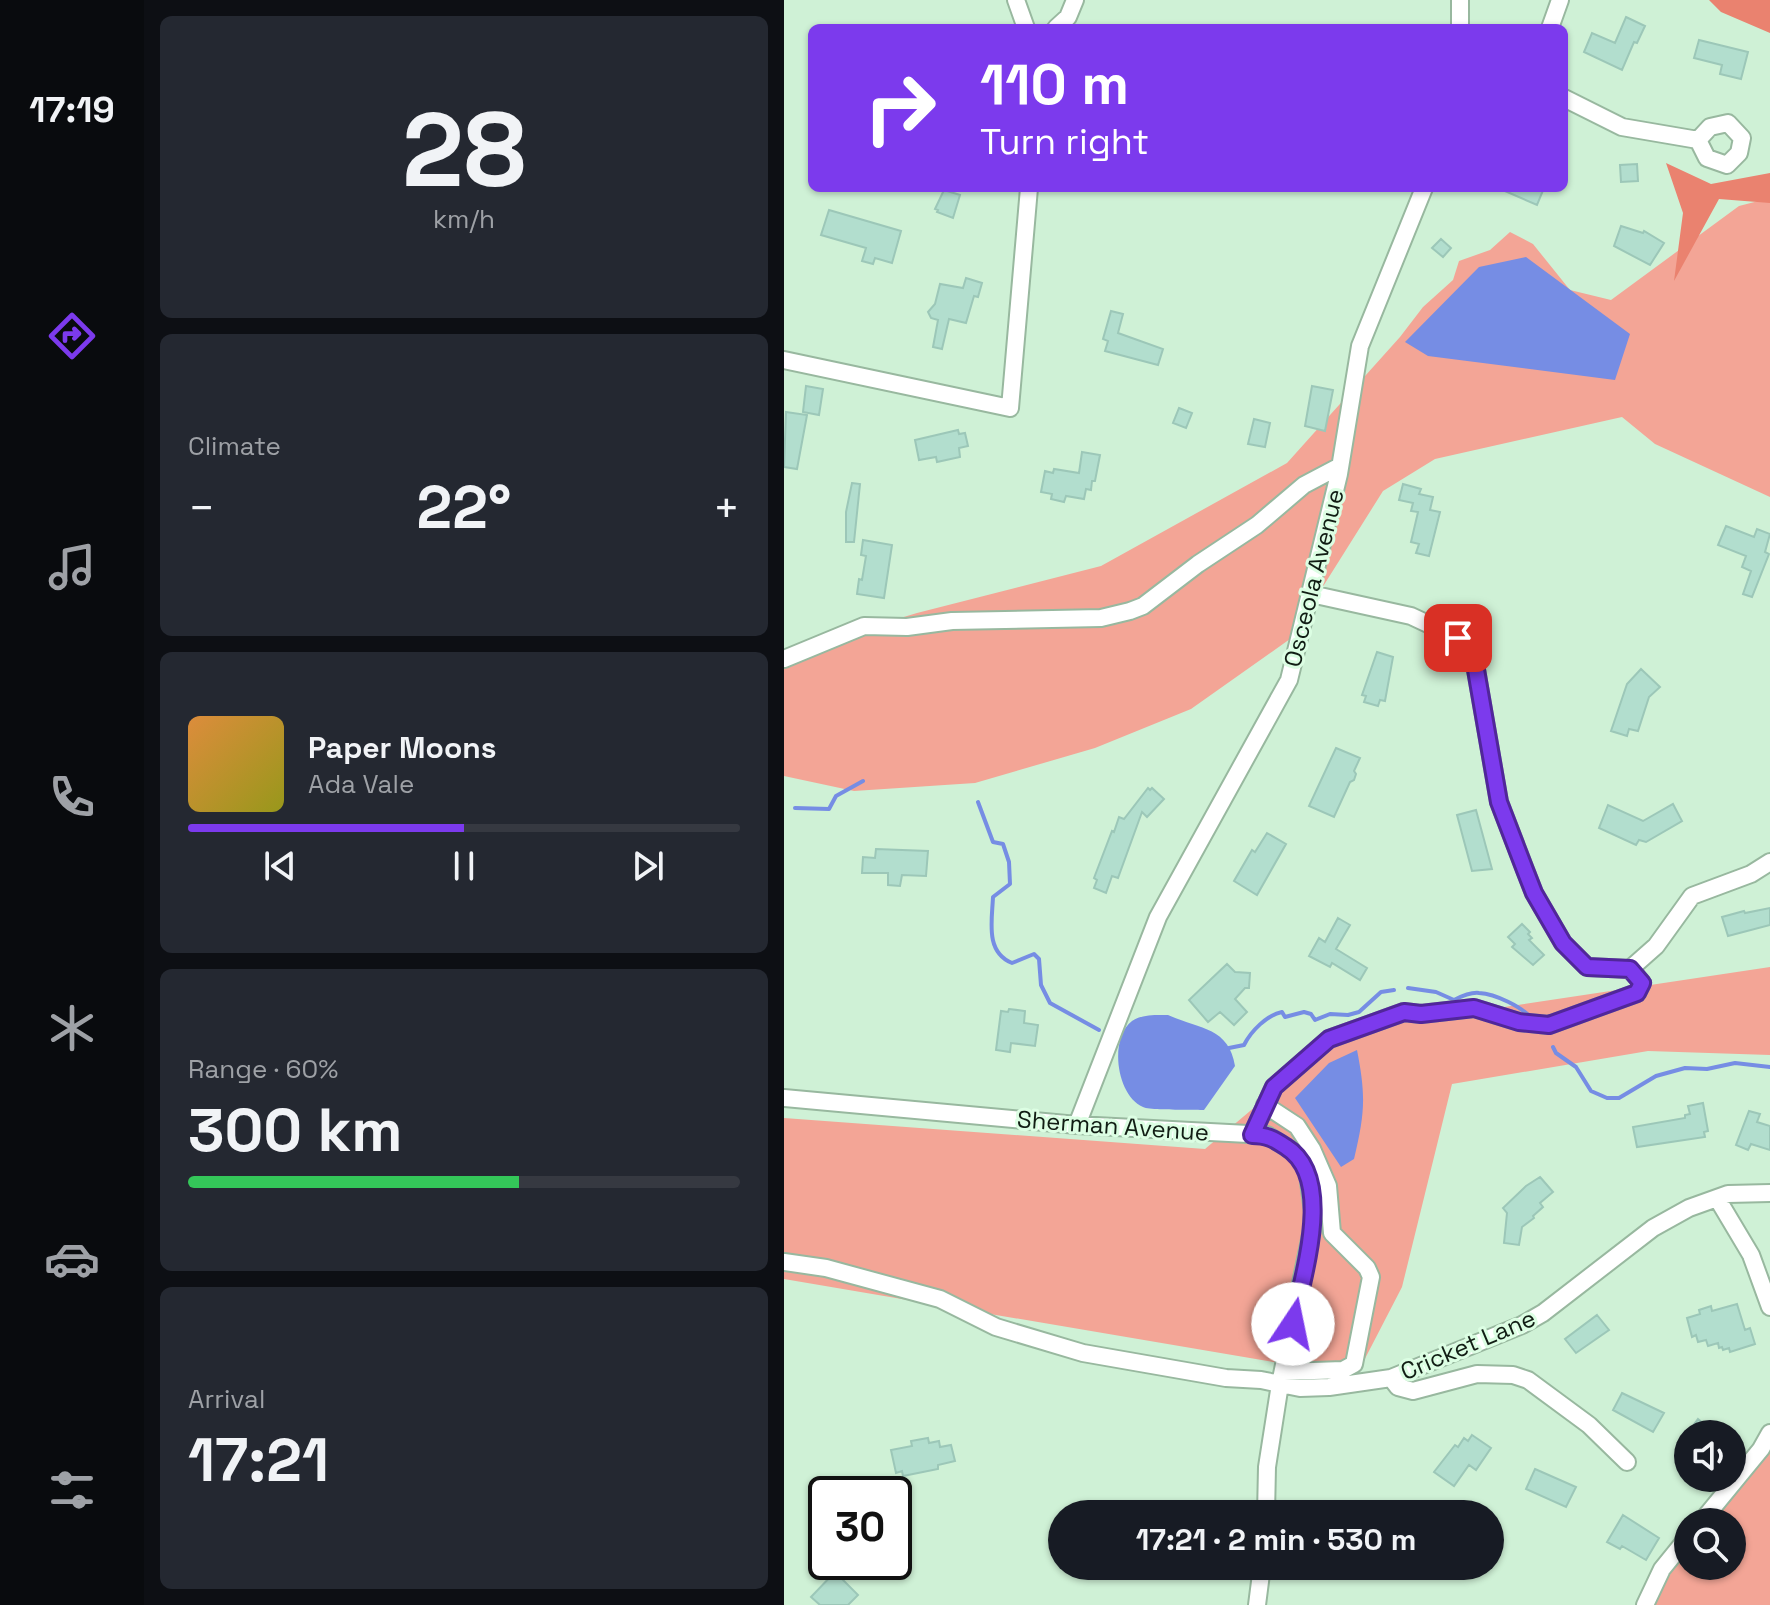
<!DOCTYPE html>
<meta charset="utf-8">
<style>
:root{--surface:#171b24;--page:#242831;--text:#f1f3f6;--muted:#9ea1a6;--line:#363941;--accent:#7c3aed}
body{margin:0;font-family:"Space Grotesk",sans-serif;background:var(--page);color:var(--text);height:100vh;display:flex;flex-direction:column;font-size:30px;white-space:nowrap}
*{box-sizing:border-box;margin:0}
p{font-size:26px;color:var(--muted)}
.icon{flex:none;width:44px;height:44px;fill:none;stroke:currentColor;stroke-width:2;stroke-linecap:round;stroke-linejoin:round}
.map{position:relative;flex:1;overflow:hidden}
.side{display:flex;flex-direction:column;gap:16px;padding:16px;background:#0d0f14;width:640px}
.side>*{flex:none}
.guide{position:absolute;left:24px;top:24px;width:760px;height:168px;border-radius:12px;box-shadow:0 2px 6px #0004;background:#7c3aed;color:#fff;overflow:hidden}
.fabs{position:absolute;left:890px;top:1420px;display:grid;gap:16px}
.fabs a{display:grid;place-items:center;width:72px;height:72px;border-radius:50%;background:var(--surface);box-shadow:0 2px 6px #0004;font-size:40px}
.speed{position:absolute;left:24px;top:1476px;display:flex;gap:16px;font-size:40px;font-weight:700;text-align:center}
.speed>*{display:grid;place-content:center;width:104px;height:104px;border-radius:50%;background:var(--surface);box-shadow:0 2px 6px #0004;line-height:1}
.speed .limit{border:4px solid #111;border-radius:12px;background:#fff;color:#111}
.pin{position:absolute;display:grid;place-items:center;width:68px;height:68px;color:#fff;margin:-34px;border-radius:16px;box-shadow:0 4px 12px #0006}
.me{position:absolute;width:88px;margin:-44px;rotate:11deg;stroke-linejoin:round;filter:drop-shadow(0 0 6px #0008)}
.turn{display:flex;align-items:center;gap:28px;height:168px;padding:0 40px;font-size:36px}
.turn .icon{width:104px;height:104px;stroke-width:2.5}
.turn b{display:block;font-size:56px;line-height:68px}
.big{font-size:60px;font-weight:700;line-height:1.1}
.side .tile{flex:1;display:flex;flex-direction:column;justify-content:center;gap:12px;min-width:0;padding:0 28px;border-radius:12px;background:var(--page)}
.side .dial{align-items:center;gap:0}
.dial b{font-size:104px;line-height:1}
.song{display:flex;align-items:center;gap:24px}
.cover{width:96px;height:96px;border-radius:12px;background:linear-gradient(135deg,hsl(30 70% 55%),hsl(60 70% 35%))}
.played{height:8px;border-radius:4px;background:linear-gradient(90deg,var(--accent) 50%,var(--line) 50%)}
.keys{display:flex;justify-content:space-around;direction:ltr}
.heat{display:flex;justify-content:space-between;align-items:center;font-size:44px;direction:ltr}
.charge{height:12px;border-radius:6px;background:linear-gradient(90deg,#34c759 60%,var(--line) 0)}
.trip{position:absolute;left:264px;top:1500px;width:456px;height:80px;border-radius:40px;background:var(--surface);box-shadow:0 2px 6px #0004;font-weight:700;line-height:80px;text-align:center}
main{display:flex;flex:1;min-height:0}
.dock{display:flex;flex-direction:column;width:144px;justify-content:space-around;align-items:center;background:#090b0e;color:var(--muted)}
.dock .icon{width:56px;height:56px}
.dock .on{color:var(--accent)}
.dock b{font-size:36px;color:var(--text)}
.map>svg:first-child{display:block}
</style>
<main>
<nav class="dock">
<b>17:19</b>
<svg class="icon on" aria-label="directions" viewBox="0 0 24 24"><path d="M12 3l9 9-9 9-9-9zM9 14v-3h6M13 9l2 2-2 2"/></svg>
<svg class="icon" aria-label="music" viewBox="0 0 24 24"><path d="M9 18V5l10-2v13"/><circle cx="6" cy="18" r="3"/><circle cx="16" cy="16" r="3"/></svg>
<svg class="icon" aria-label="phone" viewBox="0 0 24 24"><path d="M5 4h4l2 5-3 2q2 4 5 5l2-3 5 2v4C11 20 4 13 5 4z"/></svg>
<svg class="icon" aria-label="climate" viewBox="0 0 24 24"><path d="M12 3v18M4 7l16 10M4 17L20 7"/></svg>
<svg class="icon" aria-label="car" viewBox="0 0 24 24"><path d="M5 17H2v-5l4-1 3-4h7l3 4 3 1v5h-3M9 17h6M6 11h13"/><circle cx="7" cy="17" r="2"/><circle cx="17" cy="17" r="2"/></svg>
<svg class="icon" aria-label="filters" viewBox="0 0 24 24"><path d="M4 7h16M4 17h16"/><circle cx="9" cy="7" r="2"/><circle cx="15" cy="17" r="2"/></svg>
</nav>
<section class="side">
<div class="tile dial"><b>28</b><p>km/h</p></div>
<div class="tile"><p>Climate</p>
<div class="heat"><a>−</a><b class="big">22°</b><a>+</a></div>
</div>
<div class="tile">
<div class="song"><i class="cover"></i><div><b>Paper Moons</b><p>Ada Vale</p></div></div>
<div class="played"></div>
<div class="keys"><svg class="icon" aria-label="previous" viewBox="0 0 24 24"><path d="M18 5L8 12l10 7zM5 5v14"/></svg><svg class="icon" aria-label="pause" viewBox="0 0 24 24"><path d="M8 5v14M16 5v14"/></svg><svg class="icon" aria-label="next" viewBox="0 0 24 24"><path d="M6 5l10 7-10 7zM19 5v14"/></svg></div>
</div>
<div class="tile"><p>Range · 60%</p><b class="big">300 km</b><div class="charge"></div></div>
<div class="tile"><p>Arrival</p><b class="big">17:21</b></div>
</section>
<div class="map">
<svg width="986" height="1605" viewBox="0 0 986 1605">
<rect width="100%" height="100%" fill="#cff1d6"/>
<path fill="#f3a596" d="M 986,198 L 986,497 L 871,444 L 838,417 L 651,459 L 599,491 L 506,639 L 407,709 L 311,748 L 191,783 L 70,791 L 0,776 L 0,653 L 133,613 L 317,566 L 503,463 L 616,337 L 639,307 L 669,280 L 675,261 L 706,250 L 726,232 L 749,244 L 786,290 L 827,300 L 955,206 Z
M 986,967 L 986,1055 L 864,1051 L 668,1084 L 618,1287 L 572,1376 L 0,1279 L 0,1118 L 421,1149 L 561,1031 Z
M 986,1433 L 986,1605 L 859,1605 L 904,1539 L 904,1566 L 948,1566 L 948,1522 L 918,1522 Z"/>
<path fill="#ea826f" d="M 925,0 L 986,0 L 986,33 L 937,12 Z
M 882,163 L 927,184 L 986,173 L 986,203 L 935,199 L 890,281 L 899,213 Z"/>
<path fill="#768de4" d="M 742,257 L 846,334 L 831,380 L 644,356 L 621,342 L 695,267 Z
M 384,1015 C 415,1029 445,1027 451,1066 L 420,1110 C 407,1109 368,1111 359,1107 C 332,1095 325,1038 348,1021 C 358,1014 373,1015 384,1015 Z
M 573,1050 C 582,1096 581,1113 570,1159 L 557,1167 L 511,1098 L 545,1063 Z"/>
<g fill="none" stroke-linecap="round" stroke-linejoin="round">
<path stroke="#768de4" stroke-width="4" d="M 194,802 L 209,842 L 219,844 L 225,862 L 226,884 L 209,897 C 208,921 201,952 228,963 L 250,954 L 255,959 L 257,985 L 266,1003 L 315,1030
M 11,808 L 45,809 L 52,796 L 79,781
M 624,988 L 652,992 L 670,1000 C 678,996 687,992 695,993 C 712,994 738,1007 747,1018
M 769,1047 L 772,1053 L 792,1067 L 807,1091 L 823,1098 L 835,1098 L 872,1076 L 901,1068 L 923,1069 L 951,1063 L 986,1067
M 445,1048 L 460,1045 C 467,1031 483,1015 498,1012 L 501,1017 L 520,1012 L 527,1014 L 531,1020 L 546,1014 L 564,1015 L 575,1012 L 597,992 L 610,990"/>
</g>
<path fill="#b2dece" stroke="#9cc7b8" stroke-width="2" d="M 842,17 L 861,26 L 853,43 L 850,42 L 838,70 L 800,52 L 808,33 L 831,43 Z
M 915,40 L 964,52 L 957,79 L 936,74 L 938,65 L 910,58 Z
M 853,164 L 854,181 L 837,182 L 836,165 Z
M 714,188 L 760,188 L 753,205 Z
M 160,190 L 176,195 L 169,218 L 153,212 L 154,210 L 151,209 Z
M 45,210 L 117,231 L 108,263 L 91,258 L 89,264 L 78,261 L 82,248 L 37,235 Z
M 837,226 L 859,233 L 860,231 L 880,243 L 866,265 L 830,246 Z
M 657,239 L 667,248 L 659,257 L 648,248 Z
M 182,278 L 198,283 L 194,297 L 190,296 L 182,323 L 165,319 L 158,349 L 149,347 L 154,320 L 147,318 L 144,312 L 151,304 L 156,284 L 179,288 Z
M 327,311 L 339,314 L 334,333 L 379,349 L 374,365 L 321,351 L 324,341 L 319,339 Z
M 22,386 L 39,389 L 35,415 L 19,412 Z
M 528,386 L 549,390 L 541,431 L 521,426 Z
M 395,408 L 408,413 L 402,428 L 389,423 Z
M 2,412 L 23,415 L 13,469 L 0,467 Z
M 470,419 L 486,423 L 481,447 L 464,444 Z
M 174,430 L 175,434 L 181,433 L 184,446 L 175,448 L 176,457 L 153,462 L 152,457 L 135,460 L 131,440 Z
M 298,452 L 316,455 L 311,481 L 308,481 L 307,490 L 302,489 L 300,499 L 282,496 L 280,502 L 267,499 L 268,494 L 257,492 L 261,471 L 269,473 L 270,469 L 295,473 Z
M 68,483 L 76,484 L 70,542 L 62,542 L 62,512 Z
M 619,484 L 637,489 L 635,494 L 649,497 L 646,510 L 656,512 L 645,556 L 632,553 L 635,544 L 627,542 L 634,512 L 627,511 L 629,503 L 615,500 Z
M 942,526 L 970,537 L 973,529 L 986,534 L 981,552 L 985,554 L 968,597 L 959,594 L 967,571 L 958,567 L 962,556 L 934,545 Z
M 79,540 L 108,545 L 100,598 L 73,594 L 75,579 L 78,580 L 82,556 L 77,555 Z
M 593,652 L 609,657 L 601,701 L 596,700 L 594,706 L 580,702 L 582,696 L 578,695 Z
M 857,669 L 876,687 L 865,697 L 854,731 L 845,729 L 843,736 L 827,731 L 843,684 Z
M 552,748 L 576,758 L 570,771 L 572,774 L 570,780 L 566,782 L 550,817 L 525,806 Z
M 364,788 L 366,790 L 368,788 L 380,799 L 363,817 L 358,812 L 334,878 L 328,876 L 322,893 L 310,888 L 313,880 L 310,878 L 328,831 L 330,832 L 335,817 L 340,819 Z
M 889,804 L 898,821 L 862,842 L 855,840 L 852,845 L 815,828 L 824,805 L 859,821 Z
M 692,810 L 708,869 L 688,871 L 673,815 Z
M 483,833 L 502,844 L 473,895 L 450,881 L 468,850 L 471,852 Z
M 92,849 L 144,851 L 142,876 L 118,875 L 116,886 L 104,885 L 104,873 L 78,873 L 79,857 L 91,858 Z
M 986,908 L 986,925 L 944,936 L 938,917 L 960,911 L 961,913 Z
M 554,918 L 566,925 L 552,949 L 583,968 L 576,980 L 548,963 L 546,967 L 525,956 L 535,938 L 541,942 Z
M 738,924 L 746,932 L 744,934 L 748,938 L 745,940 L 760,955 L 749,965 L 728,947 L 731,944 L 724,937 Z
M 443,964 L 451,972 L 466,973 L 465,988 L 461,988 L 451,999 L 463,1012 L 450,1025 L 436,1012 L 424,1022 L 405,1000 Z
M 225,1009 L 241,1011 L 240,1023 L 254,1025 L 251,1046 L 227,1043 L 226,1052 L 212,1050 L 217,1011 L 224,1012 Z
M 919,1103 L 924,1131 L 920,1132 L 921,1137 L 853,1147 L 849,1127 L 901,1118 L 901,1115 L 906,1114 L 904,1106 Z
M 965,1111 L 976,1114 L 973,1122 L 986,1126 L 986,1150 L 967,1144 L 964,1150 L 952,1145 Z
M 756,1177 L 769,1192 L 756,1203 L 759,1207 L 749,1216 L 750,1218 L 738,1227 L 735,1245 L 720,1243 L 723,1213 L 719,1208 L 742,1186 Z
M 953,1304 L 961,1330 L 966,1328 L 971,1344 L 946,1352 L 945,1348 L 939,1350 L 938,1347 L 935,1348 L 934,1343 L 924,1346 L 922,1340 L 914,1342 L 912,1335 L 908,1337 L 903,1318 L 916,1314 L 915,1310 L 927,1306 L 928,1311 Z
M 813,1315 L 825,1330 L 792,1353 L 781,1339 Z
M 838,1393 L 880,1413 L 869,1432 L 829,1410 Z
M 914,1419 L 932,1434 L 903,1434 Z
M 688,1435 L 707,1448 L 692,1470 L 685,1465 L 670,1486 L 650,1472 L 671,1445 L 674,1447 L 680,1438 L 684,1441 Z
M 144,1438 L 145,1443 L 155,1441 L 156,1447 L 167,1445 L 171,1461 L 154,1465 L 154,1469 L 119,1476 L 118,1471 L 112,1473 L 107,1450 L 128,1446 L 127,1441 Z
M 751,1469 L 792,1487 L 782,1507 L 742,1489 Z
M 839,1515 L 875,1538 L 862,1560 L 838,1546 L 836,1549 L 823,1542 Z
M 51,1572 L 74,1595 L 64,1605 L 36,1605 L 27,1597 Z"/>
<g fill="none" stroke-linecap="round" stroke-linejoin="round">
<defs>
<path id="minor" d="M 232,0 L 242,28
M 272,28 L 284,17 L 291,0
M 676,28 L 676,0
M 766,28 L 776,0
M 780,98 L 838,127 L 914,140
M 944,123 L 958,138 L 955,153 L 943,165 L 923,158 L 914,140 L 926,127 Z
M 0,360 L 226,408 L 245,188
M 527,594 L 627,616 L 674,638 L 691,664 L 715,802 L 750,893 L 779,943 L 803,967 L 846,969 L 872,946 L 908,896 L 967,874 L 986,862
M 0,659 L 80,626 L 123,627 L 168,621 L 317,618 L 346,611 L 359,606 L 414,564 L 473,525 L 520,485 L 556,466
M 0,1098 L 293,1125 L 483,1135 L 510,1152 L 523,1167 L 529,1212 L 528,1230 L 496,1384 L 483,1467 L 482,1514
M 481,1105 L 513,1126 L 528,1149 L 544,1186 L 548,1233 L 583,1268 L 587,1277 L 570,1364 L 559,1370 L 500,1372
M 293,1125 L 374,917 L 505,680 L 555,474 L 576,346 L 640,188
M 468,1135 L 490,1087 L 545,1039 L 620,1012 L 637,1014 L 690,1008 L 735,1022 L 765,1025 L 853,993 L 858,983 L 846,969
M 933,1198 L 967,1255 L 986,1307
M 0,1262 L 42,1268 L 156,1299 L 212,1327 L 299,1353 L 442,1378 L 477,1380 L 516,1388 L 545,1387 L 607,1378 L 738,1325 L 759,1313 L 869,1228 L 905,1208 L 944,1194 L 986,1193
M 607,1378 L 614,1387 L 629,1391 L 693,1374 L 729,1375 L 744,1380 L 805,1425 L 843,1462
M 917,1522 L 977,1449 L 986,1433
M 473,1605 L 478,1566
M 861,1605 L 878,1569 L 904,1537"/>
</defs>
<use href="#minor" stroke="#98b89f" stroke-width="20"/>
<use href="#minor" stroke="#fff" stroke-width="16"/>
</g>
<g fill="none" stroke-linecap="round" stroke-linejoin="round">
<defs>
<path id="route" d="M 509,1324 C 518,1277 552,1178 502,1147 C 490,1139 483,1135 468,1135 L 490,1087 L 545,1039 L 620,1012 L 637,1014 L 690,1008 L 735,1022 L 765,1025 L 853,993 L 858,983 L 846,969 L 803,967 L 779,943 L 750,893 L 741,870 L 715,802 L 691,664 L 674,638"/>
</defs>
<use href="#route" stroke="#51269a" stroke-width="20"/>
<use href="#route" stroke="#7c3aed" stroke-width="14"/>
</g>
<g text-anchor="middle" stroke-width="6" stroke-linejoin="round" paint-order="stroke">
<g font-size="24" fill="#111d14" stroke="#dcfee3">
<text transform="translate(530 578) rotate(-76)" y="8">Osceola Avenue</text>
<text transform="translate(329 1126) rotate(4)" y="8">Sherman Avenue</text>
<text transform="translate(684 1345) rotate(-23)" y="8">Cricket Lane</text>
</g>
</g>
</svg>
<div class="fabs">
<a><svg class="icon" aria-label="sound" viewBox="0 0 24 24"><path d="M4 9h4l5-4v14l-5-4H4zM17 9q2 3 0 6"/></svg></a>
<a><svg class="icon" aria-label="search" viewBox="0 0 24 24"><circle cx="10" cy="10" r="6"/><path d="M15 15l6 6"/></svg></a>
</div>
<div class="speed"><div class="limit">30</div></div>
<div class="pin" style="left:674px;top:638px;background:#d93025"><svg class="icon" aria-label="arrive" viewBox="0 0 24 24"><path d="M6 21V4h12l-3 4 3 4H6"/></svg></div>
<svg class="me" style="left:509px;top:1324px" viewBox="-20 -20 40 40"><circle r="19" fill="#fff"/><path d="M0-13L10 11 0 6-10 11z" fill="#7c3aed"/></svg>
<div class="trip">17:21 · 2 min · 530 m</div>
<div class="guide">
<div class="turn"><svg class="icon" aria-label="right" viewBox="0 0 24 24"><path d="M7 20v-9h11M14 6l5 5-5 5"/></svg><div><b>110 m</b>Turn right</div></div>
</div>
</div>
</main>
